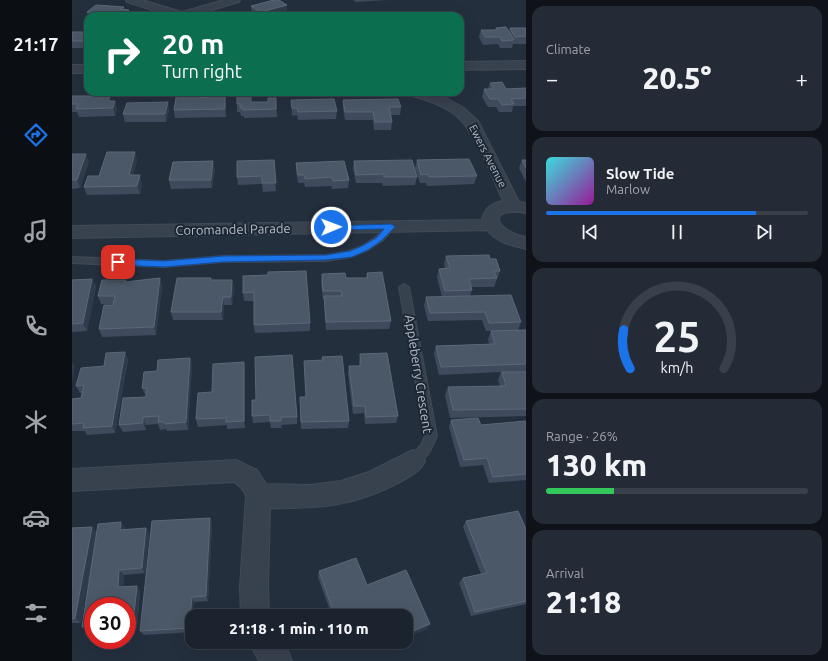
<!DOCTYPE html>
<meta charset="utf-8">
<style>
:root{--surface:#1b232e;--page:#242b36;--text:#f1f3f6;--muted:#a0a4aa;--line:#39404a;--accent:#1a73e8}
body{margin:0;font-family:Ubuntu,sans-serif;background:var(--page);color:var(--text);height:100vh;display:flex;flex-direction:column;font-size:15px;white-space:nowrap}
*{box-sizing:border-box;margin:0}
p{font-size:13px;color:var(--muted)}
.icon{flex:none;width:22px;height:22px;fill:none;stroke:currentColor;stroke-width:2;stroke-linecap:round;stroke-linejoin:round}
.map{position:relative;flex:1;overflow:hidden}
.drawer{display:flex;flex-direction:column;gap:6px;padding:6px;background:#0f1319;width:302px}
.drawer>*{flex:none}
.top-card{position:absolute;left:12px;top:12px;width:380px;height:84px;border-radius:12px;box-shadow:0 4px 16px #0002,0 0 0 1px var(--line);background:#0b6e4f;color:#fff;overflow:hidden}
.speed{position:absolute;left:12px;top:597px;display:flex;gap:8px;font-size:20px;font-weight:700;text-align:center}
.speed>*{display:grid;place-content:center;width:52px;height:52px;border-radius:50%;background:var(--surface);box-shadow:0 4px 16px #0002,0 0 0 1px var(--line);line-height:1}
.speed .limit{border:6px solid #d22;background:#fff;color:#111}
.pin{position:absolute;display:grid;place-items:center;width:34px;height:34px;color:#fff;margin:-17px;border-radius:8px;box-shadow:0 2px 6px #0006}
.me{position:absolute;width:44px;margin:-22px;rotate:89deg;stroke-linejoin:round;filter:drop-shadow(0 0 3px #0008)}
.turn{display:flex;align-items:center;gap:14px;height:84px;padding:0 12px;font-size:18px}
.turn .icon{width:52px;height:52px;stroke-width:2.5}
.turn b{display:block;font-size:28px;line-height:34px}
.big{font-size:30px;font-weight:800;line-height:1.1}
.drawer .card{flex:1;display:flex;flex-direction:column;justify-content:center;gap:6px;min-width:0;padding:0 14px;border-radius:12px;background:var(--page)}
.drawer .dial{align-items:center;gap:0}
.dial svg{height:104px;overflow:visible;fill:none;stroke:var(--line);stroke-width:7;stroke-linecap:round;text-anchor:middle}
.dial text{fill:var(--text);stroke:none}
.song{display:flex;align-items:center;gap:12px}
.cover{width:48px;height:48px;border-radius:6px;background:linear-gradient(135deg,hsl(180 70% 55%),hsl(300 70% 35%))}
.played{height:4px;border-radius:2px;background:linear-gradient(90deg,var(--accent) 80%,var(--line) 80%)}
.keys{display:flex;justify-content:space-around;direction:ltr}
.heat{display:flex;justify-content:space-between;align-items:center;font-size:22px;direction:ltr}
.charge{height:6px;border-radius:3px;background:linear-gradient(90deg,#34c759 26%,var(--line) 0)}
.trip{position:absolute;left:113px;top:609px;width:228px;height:40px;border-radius:12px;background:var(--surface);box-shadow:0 4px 16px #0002,0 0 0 1px var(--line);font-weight:800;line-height:40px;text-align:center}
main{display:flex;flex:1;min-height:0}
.dock{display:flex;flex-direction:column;width:72px;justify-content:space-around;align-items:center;background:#0b0e12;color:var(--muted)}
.dock .icon{width:28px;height:28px}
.dock .current{color:var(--accent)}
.dock b{font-size:18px;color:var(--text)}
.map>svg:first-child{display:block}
</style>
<main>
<nav class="dock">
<b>21:17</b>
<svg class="icon current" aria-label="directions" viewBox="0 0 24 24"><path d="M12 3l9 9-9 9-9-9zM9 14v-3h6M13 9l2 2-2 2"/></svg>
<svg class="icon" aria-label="music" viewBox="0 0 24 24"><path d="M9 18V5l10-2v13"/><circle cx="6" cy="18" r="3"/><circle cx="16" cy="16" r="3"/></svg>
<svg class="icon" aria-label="phone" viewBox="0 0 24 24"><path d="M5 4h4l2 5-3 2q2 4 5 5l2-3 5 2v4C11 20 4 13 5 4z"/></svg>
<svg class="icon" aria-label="climate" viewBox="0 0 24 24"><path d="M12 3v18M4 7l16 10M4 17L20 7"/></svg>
<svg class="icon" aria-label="car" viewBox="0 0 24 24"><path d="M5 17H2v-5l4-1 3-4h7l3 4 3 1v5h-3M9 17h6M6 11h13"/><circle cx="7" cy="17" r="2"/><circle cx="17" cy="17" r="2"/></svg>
<svg class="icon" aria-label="filters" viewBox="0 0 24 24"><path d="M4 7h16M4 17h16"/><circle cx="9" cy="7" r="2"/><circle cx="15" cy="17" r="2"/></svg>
</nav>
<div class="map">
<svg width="454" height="661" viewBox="0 0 454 661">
<rect width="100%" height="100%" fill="#242f3e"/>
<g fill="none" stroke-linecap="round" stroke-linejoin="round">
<defs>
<path id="lane" d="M 319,223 L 322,224 L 322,228 L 310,241 L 296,250 L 279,257 L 254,261 L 151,262 L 92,267 L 0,263 L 0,257 L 92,261 L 151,256 L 254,255 L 277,251 L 290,246 L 304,237 L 316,224 Z
M 332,284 L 337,287 L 365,436 C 360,448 354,462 341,466 L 337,465 L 335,461 L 349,445 L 353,436 L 327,287 Z"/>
<path id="street" d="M 54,0 L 70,0 L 110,12 L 152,0 L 168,0 L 167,2 L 120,16 L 99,16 L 55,2 Z
M 454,61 L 454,69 L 388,70 L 388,62 Z
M 0,65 L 16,65 L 16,73 L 0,73 Z
M 336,92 L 355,92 L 374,98 L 392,108 L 406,121 L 447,202 L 454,203 L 454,213 C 413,206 423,231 454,237 L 454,249 C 439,245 425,243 415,230 L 0,238 L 0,226 L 410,220 C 412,208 420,203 431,201 C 420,177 403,129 382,114 C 369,104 353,100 337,95 Z
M 341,450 L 349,453 L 353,461 C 348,472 338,476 328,482 C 282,506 249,509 198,508 L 196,587 L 197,616 L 169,616 L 168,587 L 174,496 C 172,490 168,486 162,482 L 0,491 L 0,469 L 164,460 L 185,470 L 194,484 L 238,485 L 269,481 L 297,472 Z
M 177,642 L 209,642 L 216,650 L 220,661 L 187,661 Z"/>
</defs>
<use href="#lane" stroke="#414a57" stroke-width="2"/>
<use href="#street" stroke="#414a57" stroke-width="2"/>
<use href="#lane" fill="#38414e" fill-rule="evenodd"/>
<use href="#street" fill="#38414e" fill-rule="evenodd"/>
</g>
<path fill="#3f4b5c" d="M 282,0 L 314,0 L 283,2 Z
M 215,5 L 215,12 L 200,16 L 184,16 L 180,13 L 179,6 Z
M 53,10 L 58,16 L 16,16 L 15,12 Z
M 424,28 L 436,32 L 438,28 L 454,28 L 454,44 L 441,44 L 440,48 L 428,48 L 426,44 L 411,45 L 407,37 L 409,30 L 423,30 Z
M 0,32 L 16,32 L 16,48 L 0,48 Z
M 418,83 L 434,89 L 454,88 L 454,106 L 441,106 L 440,112 L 427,112 L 424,107 L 416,107 L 410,97 L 412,89 L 416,89 Z
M 129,92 L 129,97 L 136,97 L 137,92 L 154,92 L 154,117 L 103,118 L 102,110 Z
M 0,96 L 38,96 L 39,101 L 45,109 L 43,116 L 7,117 L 5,112 L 0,112 Z
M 179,96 L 179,102 L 196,102 L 204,98 L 205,117 L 172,118 L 172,116 L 169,116 L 168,112 L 165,112 L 165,104 Z
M 219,100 L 265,111 L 264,119 L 226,120 L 225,115 L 220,116 Z
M 271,100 L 329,107 L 328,115 L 319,115 L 320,122 L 319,130 L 302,130 L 301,120 L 273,120 L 271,108 Z
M 97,110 L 94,122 L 53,122 L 51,114 Z
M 0,154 L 17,162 L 8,188 L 0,189 Z
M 65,160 L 61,175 L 70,183 L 68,194 L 15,195 L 12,187 L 27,176 Z
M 202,160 L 204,191 L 191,192 L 190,184 L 166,185 L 165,177 Z
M 345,160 L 405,176 L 402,184 L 355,186 L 354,183 L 348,183 L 343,168 Z
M 450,160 L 454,160 L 454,182 L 447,168 Z
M 282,161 L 345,177 L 343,185 L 311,186 L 310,183 L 284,183 L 281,169 Z
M 224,163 L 277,180 L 276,188 L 260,189 L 259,186 L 233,187 L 232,183 L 226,183 L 224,171 Z
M 143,169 L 140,188 L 99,189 L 97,180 Z
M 374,256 L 418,259 L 428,271 L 422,287 L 399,287 L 400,290 L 398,296 L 449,322 L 446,330 L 454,330 L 454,416 L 378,418 L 373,395 L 376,387 L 428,386 L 426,380 L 429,372 L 367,375 L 362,354 L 364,346 L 417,344 L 416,339 L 419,331 L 414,331 L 410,320 L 356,321 L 352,306 L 354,297 L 370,297 L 365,277 L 367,269 L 373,268 L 372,264 Z
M 295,273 L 319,321 L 317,329 L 254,330 L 252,304 L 252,299 L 251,299 L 249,282 L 250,274 L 274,278 L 294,278 Z
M 196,275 L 238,323 L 238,331 L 183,333 L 182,325 L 182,301 L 172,301 L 171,293 Z
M 88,278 L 90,287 L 84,335 L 30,337 L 27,329 L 41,304 L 29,304 L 26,296 L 54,280 L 54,282 Z
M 20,279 L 24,287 L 15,331 L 0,332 L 0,280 Z
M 139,280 L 162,288 L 160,305 L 152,305 L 151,320 L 101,320 L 99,312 Z
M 53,352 L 56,360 L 43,433 L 15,435 L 13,431 L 0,431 L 0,399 L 9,398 L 10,393 L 8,393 L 4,386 Z
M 288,354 L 326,416 L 324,423 L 293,424 L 292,413 L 281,414 L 276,374 L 277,366 L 287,366 L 287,362 Z
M 250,357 L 277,421 L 276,428 L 229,429 L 228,405 L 234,397 L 232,361 L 250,360 Z
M 118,358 L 120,365 L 116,430 L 95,431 L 94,429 L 88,430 L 86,424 L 74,425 L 74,430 L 51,432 L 47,425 L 74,397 L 70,388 L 85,371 Z
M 173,370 L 173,428 L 155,429 L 155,425 L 126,427 L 124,419 L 140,392 Z
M 180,400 L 225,417 L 225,424 L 209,425 L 210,428 L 199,428 L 198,422 L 181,423 L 180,416 Z
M 379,420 L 409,425 L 454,421 L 454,480 L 417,483 L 411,465 L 388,467 L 377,427 Z
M 138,518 L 140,524 L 136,601 L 122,602 L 120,616 L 120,632 L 72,635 L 68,631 Z
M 394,521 L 454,529 L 454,604 L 399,616 L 387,583 L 391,578 L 409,574 L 391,527 Z
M 0,528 L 25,532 L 53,528 L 52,530 L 74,528 L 77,534 L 73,573 L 52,575 L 51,587 L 65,586 L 68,591 L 65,627 L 55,628 L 55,606 L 21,606 L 21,631 L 16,631 L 10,627 L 24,538 L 9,623 L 0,623 Z
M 247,571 L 295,585 L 355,629 L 334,637 L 334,616 L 260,616 L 246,577 Z
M 269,642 L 293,642 L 272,650 Z
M 304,642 L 322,642 L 306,649 Z"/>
<path fill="#2f3b4b" d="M 215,5 L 215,12 L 200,16 L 189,16 L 189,12 Z
M 52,7 L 54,13 L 57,10 L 58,16 L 50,16 L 49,9 Z
M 153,92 L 154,97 L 154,117 L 153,109 Z
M 38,96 L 40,104 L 38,109 L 36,101 Z
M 43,101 L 45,109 L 43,116 L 41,108 Z
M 96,102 L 97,110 L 94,122 L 93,114 Z
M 63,152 L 65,160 L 59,183 L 57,175 Z
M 14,154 L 17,162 L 8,188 L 5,180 Z
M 141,161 L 143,169 L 140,188 L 139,180 Z
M 68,175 L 70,183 L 68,194 L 65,186 Z
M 88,278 L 90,287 L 84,335 L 82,327 Z
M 20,279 L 24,287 L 15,331 L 11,323 Z
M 160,280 L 162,288 L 160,305 L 159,297 Z
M 151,297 L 152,305 L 151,320 L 149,312 Z
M 53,352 L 56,360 L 43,433 L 40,426 Z
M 118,358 L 120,365 L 116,430 L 114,422 Z
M 0,362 L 3,367 L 0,382 Z
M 172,362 L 173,370 L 173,428 L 172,421 Z
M 71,417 L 74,425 L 74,430 L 71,423 Z
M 138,518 L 140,524 L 136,601 L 134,596 Z
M 49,522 L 53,528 L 52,536 L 48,530 Z
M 20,527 L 25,533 L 9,623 L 3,618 Z
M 74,528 L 77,534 L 73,573 L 70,568 Z
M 47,570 L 52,575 L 50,592 L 46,587 Z
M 65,586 L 68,591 L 65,627 L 61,623 Z
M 120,597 L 122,602 L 121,616 L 120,616 L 120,632 L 117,628 Z
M 358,624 L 355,629 L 334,637 L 334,634 Z
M 284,642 L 293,642 L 272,650 L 273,646 Z
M 314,642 L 322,642 L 306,649 L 308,645 Z"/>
<path fill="#4b5868" stroke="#5c6777" d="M 202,0 L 207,0 L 215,5 L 189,12 L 179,6 Z
M 24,5 L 52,7 L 49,9 L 57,10 L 50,16 L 15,12 Z
M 434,27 L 442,40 L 430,41 L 428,37 L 413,37 L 409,30 L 425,30 L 424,28 Z
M 438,28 L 454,28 L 454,36 L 443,37 Z
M 0,32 L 16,32 L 16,41 L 0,41 Z
M 430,82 L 434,89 L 454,88 L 454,98 L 439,99 L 442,104 L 430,105 L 426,99 L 418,99 L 412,89 L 422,89 L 418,83 Z
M 105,92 L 129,92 L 128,97 L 136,97 L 137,92 L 153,92 L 153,109 L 102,110 Z
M 0,96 L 38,96 L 36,101 L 43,101 L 41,108 L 4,109 L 6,104 L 0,104 Z
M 165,96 L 179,96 L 179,102 L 196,102 L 196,98 L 204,98 L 204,109 L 171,110 L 171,108 L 168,108 L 168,104 L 165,104 Z
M 262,99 L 265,111 L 226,112 L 225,108 L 220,108 L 219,100 Z
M 326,99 L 329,107 L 317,107 L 320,122 L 303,122 L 301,112 L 273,112 L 271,100 Z
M 96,102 L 93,114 L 51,114 L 55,103 Z
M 35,152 L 63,152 L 57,175 L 68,175 L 65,186 L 12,187 L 16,176 L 27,176 Z
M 0,154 L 14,154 L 5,180 L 0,180 Z
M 397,159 L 405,176 L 357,177 L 356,174 L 349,175 L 345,160 Z
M 202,160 L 204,183 L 190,183 L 190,176 L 165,177 L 165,161 Z
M 340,160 L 345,177 L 312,177 L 312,174 L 284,175 L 282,161 Z
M 450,160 L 454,160 L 454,168 Z
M 141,161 L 139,180 L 97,180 L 101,162 Z
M 272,161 L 277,180 L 261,181 L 260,177 L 233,179 L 232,175 L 226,175 L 224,163 Z
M 417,255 L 418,259 L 424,259 L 428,271 L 422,271 L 425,278 L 397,279 L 400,290 L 373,291 L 367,269 L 378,268 L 374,256 Z
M 234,271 L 238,323 L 182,325 L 182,292 L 171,293 L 171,276 L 196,275 L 196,272 Z
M 310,272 L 319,321 L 254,322 L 252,296 L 270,296 L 269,291 L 251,291 L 250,274 L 273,273 L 274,278 L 296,278 L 295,273 Z
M 88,278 L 82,327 L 27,329 L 32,305 L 41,305 L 43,296 L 26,296 L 30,280 L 54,280 L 53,282 Z
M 105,278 L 139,278 L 139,280 L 160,280 L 159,297 L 151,297 L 149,312 L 99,312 Z
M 20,279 L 11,323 L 0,324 L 0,280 Z
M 439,295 L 449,322 L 417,323 L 413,312 L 358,313 L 354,297 Z
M 454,330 L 454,364 L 369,367 L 364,346 L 423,344 L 419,331 Z
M 53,352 L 40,426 L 11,428 L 12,423 L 0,424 L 0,399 L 9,398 L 12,385 L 4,386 L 9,368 L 32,366 L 34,353 Z
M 315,353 L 326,416 L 294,417 L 293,406 L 282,406 L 277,366 L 289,366 L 288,354 Z
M 220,355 L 225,417 L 209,417 L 209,421 L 198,421 L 198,415 L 180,416 L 180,400 L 184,400 L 183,357 Z
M 270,356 L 277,421 L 229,422 L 228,397 L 234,397 L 232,361 L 251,360 L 250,357 Z
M 118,358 L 114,422 L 93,424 L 92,422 L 86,422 L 87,416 L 71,417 L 71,423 L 47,425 L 51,398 L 74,397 L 75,388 L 70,388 L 72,372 L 85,371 L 86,360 Z
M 172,362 L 172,421 L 154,422 L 154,418 L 124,419 L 126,393 L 140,392 L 141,364 Z
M 430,372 L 454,372 L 454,409 L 381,410 L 376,387 L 434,386 Z
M 406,418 L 409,425 L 454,421 L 454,474 L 421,477 L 415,458 L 392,460 L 379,420 Z
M 446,511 L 454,529 L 454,601 L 403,612 L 391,578 L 415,573 L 394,521 Z
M 138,518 L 134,596 L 120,597 L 117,628 L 68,631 L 80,521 Z
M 49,522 L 48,530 L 74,528 L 70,568 L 47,570 L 46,587 L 65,586 L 61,623 L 55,623 L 55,606 L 21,606 L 21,626 L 10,627 L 26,524 Z
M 20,527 L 3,618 L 0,619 L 0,528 Z
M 284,558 L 295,585 L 334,570 L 358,624 L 334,634 L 334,616 L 263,616 L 247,571 Z
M 272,642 L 284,642 L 273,646 Z
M 307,642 L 314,642 L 308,645 Z"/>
<path fill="#1a73e8" stroke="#114b97" d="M 319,224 L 323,226 L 322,228 L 309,241 L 296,250 L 280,257 L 254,260 L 151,262 L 92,267 L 46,265 L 42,262 L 46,259 L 92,261 L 151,256 L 254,255 L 278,251 L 290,246 L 304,238 L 312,229 L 259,230 L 256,229 L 256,226 Z"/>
<g text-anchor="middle" stroke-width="4" stroke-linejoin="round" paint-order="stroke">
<g font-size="11" fill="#b4bcc9" stroke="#1d2633">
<text transform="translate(416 156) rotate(63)" y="4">Ewers Avenue</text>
</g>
<g font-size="13" fill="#b4bcc9" stroke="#1d2633">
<text transform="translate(161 229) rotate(-1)" y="5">Coromandel Parade</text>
<text transform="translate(347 374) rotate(81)" y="5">Appleberry Crescent</text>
</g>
</g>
</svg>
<div class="speed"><div class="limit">30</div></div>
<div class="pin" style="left:46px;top:262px;background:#d93025"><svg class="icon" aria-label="arrive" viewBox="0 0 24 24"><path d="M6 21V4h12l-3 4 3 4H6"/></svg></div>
<svg class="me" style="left:259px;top:227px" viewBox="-20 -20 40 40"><circle r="17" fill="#1a73e8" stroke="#fff" stroke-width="3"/><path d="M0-11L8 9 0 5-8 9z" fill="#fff"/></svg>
<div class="trip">21:18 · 1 min · 110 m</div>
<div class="top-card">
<div class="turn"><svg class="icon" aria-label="right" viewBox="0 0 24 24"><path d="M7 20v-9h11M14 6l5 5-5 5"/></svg><div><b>20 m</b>Turn right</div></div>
</div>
</div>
<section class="drawer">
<div class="card"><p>Climate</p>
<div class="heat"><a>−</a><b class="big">20.5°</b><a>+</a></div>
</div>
<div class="card">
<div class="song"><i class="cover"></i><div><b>Slow Tide</b><p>Marlow</p></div></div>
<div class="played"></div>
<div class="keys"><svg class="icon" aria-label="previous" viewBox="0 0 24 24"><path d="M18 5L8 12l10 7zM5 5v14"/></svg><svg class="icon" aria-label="pause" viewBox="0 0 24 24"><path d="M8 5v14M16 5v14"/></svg><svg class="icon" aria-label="next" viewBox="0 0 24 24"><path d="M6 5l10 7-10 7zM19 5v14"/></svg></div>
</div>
<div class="card dial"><svg viewBox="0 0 100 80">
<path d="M14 69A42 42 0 1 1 86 69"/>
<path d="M14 69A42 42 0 0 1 9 39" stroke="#1a73e8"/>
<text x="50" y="56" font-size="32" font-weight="700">25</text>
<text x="50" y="72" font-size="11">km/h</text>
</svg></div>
<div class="card"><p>Range · 26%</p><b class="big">130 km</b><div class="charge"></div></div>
<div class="card"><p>Arrival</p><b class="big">21:18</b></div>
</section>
</main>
